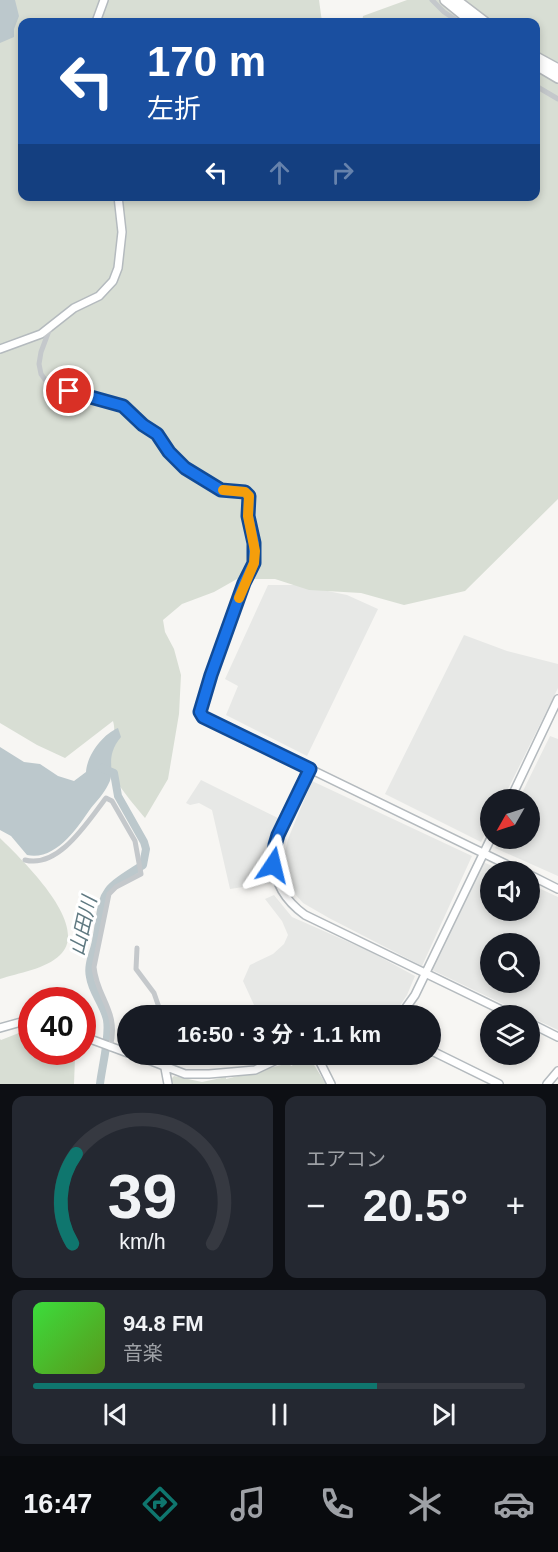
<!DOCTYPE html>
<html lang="ja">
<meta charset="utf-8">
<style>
:root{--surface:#171b24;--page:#242831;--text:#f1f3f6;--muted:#9ea1a6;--line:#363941;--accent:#0f766e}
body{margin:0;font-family:Helvetica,"Noto Sans JP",sans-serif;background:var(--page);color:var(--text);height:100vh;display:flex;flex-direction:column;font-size:22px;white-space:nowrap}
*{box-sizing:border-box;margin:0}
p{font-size:20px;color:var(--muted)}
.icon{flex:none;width:33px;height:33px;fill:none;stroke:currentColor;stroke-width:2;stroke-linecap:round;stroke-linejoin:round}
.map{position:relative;height:1084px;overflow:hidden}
.drawer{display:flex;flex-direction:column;gap:12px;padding:12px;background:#0d0f14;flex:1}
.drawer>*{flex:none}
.banner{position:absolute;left:18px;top:18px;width:522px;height:183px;border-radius:12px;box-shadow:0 3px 9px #0003;background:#1a4fa0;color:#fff;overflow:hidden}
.needle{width:39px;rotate:231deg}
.buttons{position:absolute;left:480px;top:789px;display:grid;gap:12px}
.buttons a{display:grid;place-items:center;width:60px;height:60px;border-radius:50%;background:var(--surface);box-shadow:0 3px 9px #0003;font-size:30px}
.speed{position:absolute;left:18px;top:987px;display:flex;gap:12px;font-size:30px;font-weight:700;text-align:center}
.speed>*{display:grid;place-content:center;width:78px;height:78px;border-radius:50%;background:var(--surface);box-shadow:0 3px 9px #0003;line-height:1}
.speed .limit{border:9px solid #d22;background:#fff;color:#111}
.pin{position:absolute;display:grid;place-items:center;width:51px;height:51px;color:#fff;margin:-26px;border:3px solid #fff;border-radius:50%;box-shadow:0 2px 6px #0007}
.me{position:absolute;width:66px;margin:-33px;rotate:10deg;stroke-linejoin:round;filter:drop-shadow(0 0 4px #0008)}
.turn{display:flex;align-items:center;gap:21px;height:126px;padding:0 30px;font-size:27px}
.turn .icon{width:78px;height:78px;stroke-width:2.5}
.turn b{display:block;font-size:42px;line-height:51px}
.lanes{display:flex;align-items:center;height:57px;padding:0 30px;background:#0003;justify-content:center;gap:30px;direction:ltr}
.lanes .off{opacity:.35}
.big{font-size:45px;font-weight:700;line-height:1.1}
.drawer .card{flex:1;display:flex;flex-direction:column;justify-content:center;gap:9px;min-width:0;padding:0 21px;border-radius:12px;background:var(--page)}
.drawer .dial{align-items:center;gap:0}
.dial svg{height:156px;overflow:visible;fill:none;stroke:var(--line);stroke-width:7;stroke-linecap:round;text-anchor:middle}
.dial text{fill:var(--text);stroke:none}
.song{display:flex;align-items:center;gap:18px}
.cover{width:72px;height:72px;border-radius:9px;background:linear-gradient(135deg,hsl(120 70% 55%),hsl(90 70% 35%))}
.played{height:6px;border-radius:3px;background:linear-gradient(90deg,var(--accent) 70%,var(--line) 70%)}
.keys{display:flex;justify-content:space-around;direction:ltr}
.heat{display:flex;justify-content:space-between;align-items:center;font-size:33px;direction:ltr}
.drawer .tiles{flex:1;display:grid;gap:12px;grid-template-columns:1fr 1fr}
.card:last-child{grid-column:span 2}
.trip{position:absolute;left:117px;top:1005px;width:324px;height:60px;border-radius:30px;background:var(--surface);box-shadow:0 3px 9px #0003;font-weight:700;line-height:60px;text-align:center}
.dock{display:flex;height:96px;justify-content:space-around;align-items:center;background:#090b0e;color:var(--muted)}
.dock .icon{width:42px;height:42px}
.dock .selected{color:var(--accent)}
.dock b{font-size:27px;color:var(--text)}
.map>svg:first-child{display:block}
</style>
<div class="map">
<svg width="558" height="1084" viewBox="0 0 558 1084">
<rect width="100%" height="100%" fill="#f7f6f3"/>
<path fill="#e7e8e6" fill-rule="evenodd" d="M 268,585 L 298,585 L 347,595 L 378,609 L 307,756 L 226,715 L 238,686 L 225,679 Z
M 464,635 L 507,651 L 558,664 L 558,688 L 503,799 L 490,800 L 490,824 L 481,842 L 385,794 Z
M 550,736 L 558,739 L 558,876 L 495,848 L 500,839 L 530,838 L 530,800 L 519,799 Z
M 201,780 L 280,819 L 269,845 L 267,864 L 270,883 L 230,889 L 212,810 L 199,803 L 190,805 L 186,803 Z
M 312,781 L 472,856 L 422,966 L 329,918 L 303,903 L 294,893 L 288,881 L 283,860 L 288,839 Z
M 483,862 L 504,871 L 490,872 L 490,910 L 530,910 L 530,884 L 558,897 L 558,1030 L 432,970 ZM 490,944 L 530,944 L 530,982 L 490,982 Z
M 274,895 L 292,917 L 369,951 L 415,976 L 407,995 L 397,1010 L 389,1015 L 299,1016 L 291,1012 L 254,1005 L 243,981 L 250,965 L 273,954 L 284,944 L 288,935 L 282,921 L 265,899 Z"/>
<path fill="#d8ded4" d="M 0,0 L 319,0 L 322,22 L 22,22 L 22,196 L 536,196 L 536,22 L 362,22 L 363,16 L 407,0 L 558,0 L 558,499 L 465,591 L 404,605 L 361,593 L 309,590 L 275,579 L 237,579 L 214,592 L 182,604 L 163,620 L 165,632 L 174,649 L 181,675 L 179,714 L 168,779 L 145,818 C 133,803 105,773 106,753 C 106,739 118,739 113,721 L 65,758 L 37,745 L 0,723 Z
M 0,838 C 20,858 92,925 60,955 C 46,969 18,973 0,979 Z
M 29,1029 L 31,1029 L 32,1052 L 73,1052 L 75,1057 L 74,1084 L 0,1084 L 0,1039 L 1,1040 Z
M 309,1057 L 326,1084 L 172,1084 L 172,1078 L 174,1076 L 202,1082 L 226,1077 L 226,1079 L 289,1063 L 291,1066 Z"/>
<path fill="#bcc8cc" d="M 0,0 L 15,0 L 19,16 L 14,29 L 14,37 L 0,43 Z
M 118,728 L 121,737 C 103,759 117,769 108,785 C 104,793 97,801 91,808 C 77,828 56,861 27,855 L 11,836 L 0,830 L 0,747 L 24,762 L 40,764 L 58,776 L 74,781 L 86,772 C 87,755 103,734 118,728 Z"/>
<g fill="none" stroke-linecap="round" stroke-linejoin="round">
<path stroke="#bcc8cc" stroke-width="8" d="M 100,1084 C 102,1066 110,1037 107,1020 C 104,1005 92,992 90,977 C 87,964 94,953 96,941 C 105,890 97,894 143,865 L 146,849 L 144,842 L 118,796 L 114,773 L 102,768"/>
<defs>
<path id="secondary" d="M 96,22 L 104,0
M 0,349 L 41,334 L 74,308 L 99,296 L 113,281 L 118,268 L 122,232 L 118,196
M 203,717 L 522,872
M 310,769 C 286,819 246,872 305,915 L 514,1016
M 510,800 L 558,699
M 530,875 L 558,889
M 400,1016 L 415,995 L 491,838
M 530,1023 L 558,1037
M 0,1028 L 32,1019
M 82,1036 L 128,1053
M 430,1050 L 499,1084
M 133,1054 L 185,1074 L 209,1074 L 255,1070 L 289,1054
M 316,1054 L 331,1084
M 165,1068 L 168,1084
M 547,1084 L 558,1071"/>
<path id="highway" d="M 445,0 L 472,22
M 456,0 L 485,22
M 536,57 L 558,69
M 536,65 L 558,78"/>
</defs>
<use href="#secondary" stroke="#b4babe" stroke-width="10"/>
<use href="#highway" stroke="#b6babd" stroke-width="12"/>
<path stroke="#c4c8cb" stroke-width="5" d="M 432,0 L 444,12 L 459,22
M 536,86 L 558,99
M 50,328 L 41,352 L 39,364 L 41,374 L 46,381 L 75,394 L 123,406 L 143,425 L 157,434 L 169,452 L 185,469 L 221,490 L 245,492 L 249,496 L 248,516 L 254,543 L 254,563 L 244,583 L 211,674 L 199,712 L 203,717
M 25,860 C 59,869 88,821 106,798 L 112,801 L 135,841 L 141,874 L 116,887 L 109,894 L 94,967 C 97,999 120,1011 110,1048
M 137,948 L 136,969 L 154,993 L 162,1016
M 161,1054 L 162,1066"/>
<use href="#secondary" stroke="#fff" stroke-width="7"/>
<use href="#highway" stroke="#fff" stroke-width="9"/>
</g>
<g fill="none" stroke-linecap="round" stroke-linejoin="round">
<defs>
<path id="route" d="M 69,391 L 123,406 L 143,425 L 157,434 L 169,452 L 185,468 L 221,490 L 245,492 L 249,496 L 248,516 L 254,543 L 254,563 L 244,583 L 211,675 L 200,712 L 203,717 L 310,769 L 278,835 L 275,845 L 273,865"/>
</defs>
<use href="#route" stroke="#114b97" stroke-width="15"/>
<use href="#route" stroke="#1a73e8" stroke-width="10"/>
<path stroke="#f59e0b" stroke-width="10" d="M 223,490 L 245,492 L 249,496 L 248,516 L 255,551 L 254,563 L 239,598"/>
</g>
<g text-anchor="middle" stroke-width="6" stroke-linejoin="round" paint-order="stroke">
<g font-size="20" font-style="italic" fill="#607a82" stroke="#fff">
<text transform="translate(83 926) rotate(-77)" y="7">山田川</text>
</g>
</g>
</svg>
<div class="buttons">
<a><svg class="needle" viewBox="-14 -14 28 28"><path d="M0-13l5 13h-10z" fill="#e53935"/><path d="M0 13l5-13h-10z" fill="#9ea1a6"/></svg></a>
<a><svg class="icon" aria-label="sound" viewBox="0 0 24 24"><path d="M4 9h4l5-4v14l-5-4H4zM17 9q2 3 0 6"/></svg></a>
<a><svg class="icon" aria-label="search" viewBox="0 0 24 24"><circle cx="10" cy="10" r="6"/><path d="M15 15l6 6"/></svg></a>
<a><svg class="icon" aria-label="layers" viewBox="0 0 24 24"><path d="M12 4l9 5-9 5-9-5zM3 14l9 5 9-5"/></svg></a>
</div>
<div class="speed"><div class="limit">40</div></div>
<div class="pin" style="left:69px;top:391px;background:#d93025"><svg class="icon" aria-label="arrive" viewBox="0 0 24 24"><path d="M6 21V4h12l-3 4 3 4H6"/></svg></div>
<svg class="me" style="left:273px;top:865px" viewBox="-20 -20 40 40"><path d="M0-17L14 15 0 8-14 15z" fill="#1a73e8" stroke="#fff" stroke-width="4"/></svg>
<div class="trip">16:50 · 3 分 · 1.1 km</div>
<div class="banner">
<div class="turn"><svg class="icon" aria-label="left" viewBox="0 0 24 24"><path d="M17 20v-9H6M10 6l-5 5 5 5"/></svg><div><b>170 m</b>左折</div></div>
<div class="lanes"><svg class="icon" aria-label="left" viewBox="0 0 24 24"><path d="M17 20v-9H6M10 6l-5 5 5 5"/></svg><svg class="icon off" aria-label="ahead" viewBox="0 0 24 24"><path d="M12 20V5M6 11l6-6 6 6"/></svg><svg class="icon off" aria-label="right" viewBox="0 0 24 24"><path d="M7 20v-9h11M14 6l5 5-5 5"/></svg></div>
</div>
</div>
<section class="drawer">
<div class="tiles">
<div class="card dial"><svg viewBox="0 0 100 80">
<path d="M14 69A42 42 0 1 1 86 69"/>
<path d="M14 69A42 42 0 0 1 16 23" stroke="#0f766e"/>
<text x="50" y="56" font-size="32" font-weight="700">39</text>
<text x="50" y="72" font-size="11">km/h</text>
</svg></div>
<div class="card"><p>エアコン</p>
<div class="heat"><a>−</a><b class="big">20.5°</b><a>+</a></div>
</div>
<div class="card">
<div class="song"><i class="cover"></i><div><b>94.8 FM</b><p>音楽</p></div></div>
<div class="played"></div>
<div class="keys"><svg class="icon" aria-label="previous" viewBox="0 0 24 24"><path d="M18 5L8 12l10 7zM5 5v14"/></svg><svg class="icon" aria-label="pause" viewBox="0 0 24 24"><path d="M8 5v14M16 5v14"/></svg><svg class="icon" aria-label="next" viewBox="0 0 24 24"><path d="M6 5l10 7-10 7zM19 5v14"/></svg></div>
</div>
</div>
</section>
<nav class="dock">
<b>16:47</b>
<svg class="icon selected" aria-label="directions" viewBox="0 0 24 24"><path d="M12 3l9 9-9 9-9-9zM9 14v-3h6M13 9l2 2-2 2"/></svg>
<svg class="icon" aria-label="music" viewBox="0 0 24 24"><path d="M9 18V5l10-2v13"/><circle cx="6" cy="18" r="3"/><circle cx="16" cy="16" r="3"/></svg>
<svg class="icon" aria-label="phone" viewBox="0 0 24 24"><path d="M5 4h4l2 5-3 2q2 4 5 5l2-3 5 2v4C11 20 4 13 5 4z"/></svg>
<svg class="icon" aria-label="climate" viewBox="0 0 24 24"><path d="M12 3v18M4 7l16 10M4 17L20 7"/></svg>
<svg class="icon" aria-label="car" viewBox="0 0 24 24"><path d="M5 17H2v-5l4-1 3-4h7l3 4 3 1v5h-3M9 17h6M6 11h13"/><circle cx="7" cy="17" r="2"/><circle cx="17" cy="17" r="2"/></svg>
</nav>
